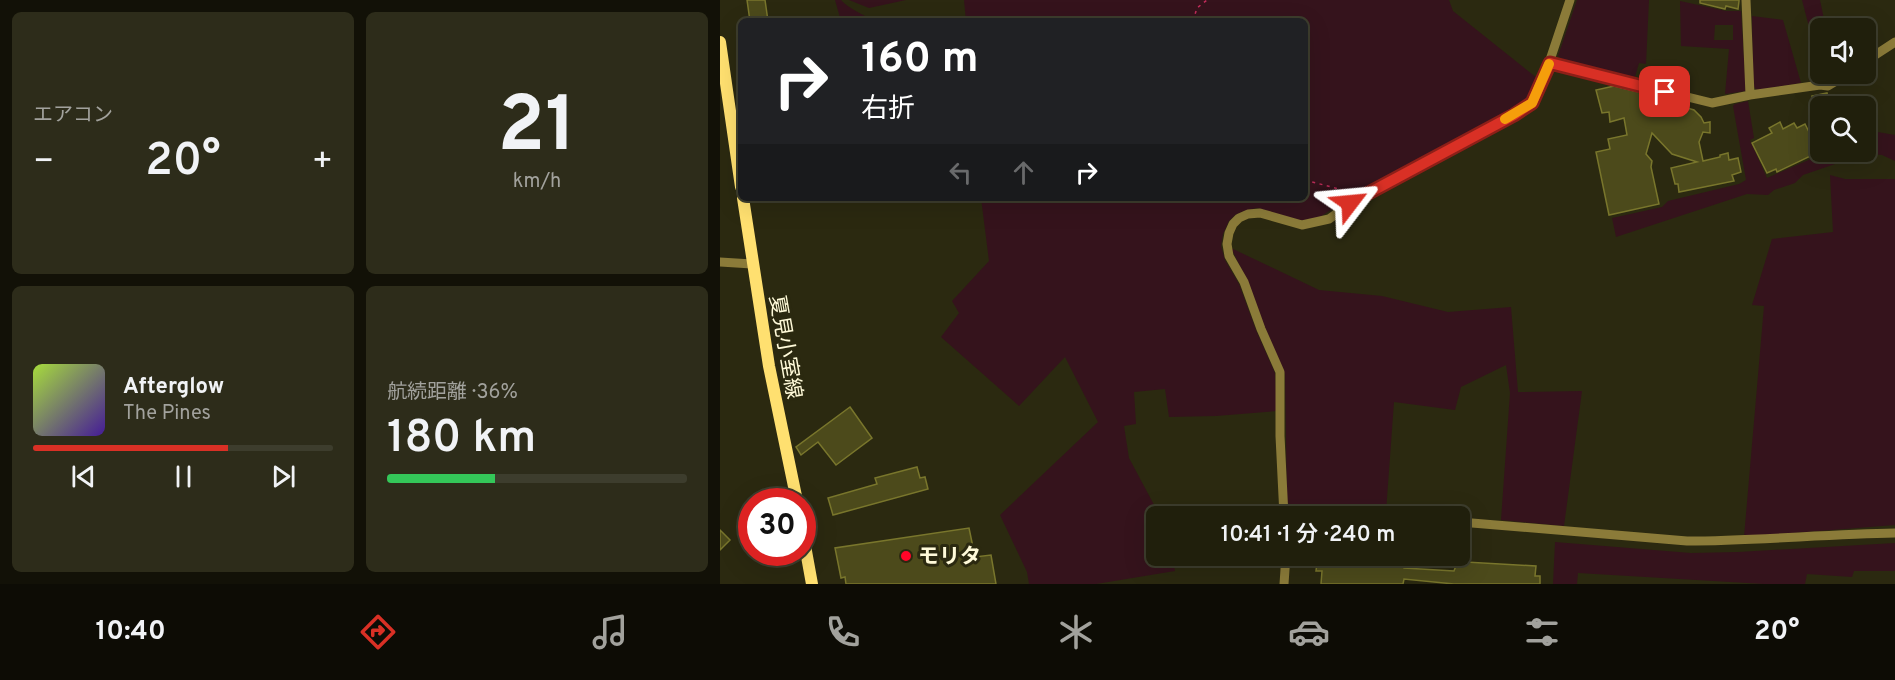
<!DOCTYPE html>
<html lang="ja">
<meta charset="utf-8">
<style>
:root{--surface:#201f0c;--page:#2d2c1a;--text:#f1f3f6;--muted:#a2a29d;--line:#3d3d2d;--accent:#d93025}
body{margin:0;font-family:Overpass,"Noto Sans JP",sans-serif;background:var(--page);color:var(--text);height:100vh;display:flex;flex-direction:column;font-size:22px;white-space:nowrap}
*{box-sizing:border-box;margin:0}
p{font-size:20px;color:var(--muted)}
.icon{flex:none;width:33px;height:33px;fill:none;stroke:currentColor;stroke-width:2;stroke-linecap:round;stroke-linejoin:round}
.map{position:relative;flex:1;overflow:hidden}
.drawer{display:flex;flex-direction:column;gap:12px;padding:12px;background:#121107;width:720px}
.drawer>*{flex:none}
.banner{position:absolute;left:18px;top:18px;width:570px;height:183px;border-radius:9px;box-shadow:0 6px 24px #0002,0 0 0 2px var(--line);background:#202124;color:#fff;overflow:hidden}
.buttons{position:absolute;left:1090px;top:18px;display:grid;gap:12px}
.buttons a{display:grid;place-items:center;width:66px;height:66px;border-radius:9px;background:var(--surface);box-shadow:0 6px 24px #0002,0 0 0 2px var(--line);font-size:30px}
.speed{position:absolute;left:18px;top:488px;display:flex;gap:12px;font-size:30px;font-weight:700;text-align:center}
.speed>*{display:grid;place-content:center;width:78px;height:78px;border-radius:50%;background:var(--surface);box-shadow:0 6px 24px #0002,0 0 0 2px var(--line);line-height:1}
.speed .limit{border:9px solid #d22;background:#fff;color:#111}
.pin{position:absolute;display:grid;place-items:center;width:51px;height:51px;color:#fff;margin:-26px;border-radius:12px;box-shadow:0 3px 9px #0006}
.me{position:absolute;width:66px;margin:-33px;rotate:61deg;stroke-linejoin:round;filter:drop-shadow(0 0 4px #0008)}
.turn{display:flex;align-items:center;gap:21px;height:126px;padding:0 24px;font-size:27px}
.turn .icon{width:78px;height:78px;stroke-width:2.5}
.turn b{display:block;font-size:42px;line-height:51px}
.lanes{display:flex;align-items:center;height:57px;padding:0 24px;background:#0003;justify-content:center;gap:30px;direction:ltr}
.lanes .off{opacity:.35}
.big{font-size:45px;font-weight:600;line-height:1.1}
.drawer .card{flex:1;display:flex;flex-direction:column;justify-content:center;gap:9px;min-width:0;padding:0 21px;border-radius:9px;background:var(--page)}
.drawer .dial{align-items:center;gap:0}
.dial b{font-size:78px;line-height:1}
.song{display:flex;align-items:center;gap:18px}
.cover{width:72px;height:72px;border-radius:9px;background:linear-gradient(135deg,hsl(80 70% 55%),hsl(260 70% 35%))}
.played{height:6px;border-radius:3px;background:linear-gradient(90deg,var(--accent) 65%,var(--line) 65%)}
.keys{display:flex;justify-content:space-around;direction:ltr}
.heat{display:flex;justify-content:space-between;align-items:center;font-size:33px;direction:ltr}
.charge{height:9px;border-radius:4px;background:linear-gradient(90deg,#34c759 36%,var(--line) 0)}
.drawer .tiles{flex:1;display:grid;gap:12px;grid-template-columns:repeat(2,1fr)}
.trip{position:absolute;left:426px;top:506px;width:324px;height:60px;border-radius:9px;background:var(--surface);box-shadow:0 6px 24px #0002,0 0 0 2px var(--line);font-weight:600;line-height:60px;text-align:center}
.menu{display:flex;height:96px;justify-content:space-around;align-items:center;background:#0d0c05;color:var(--muted)}
.menu .icon{width:42px;height:42px}
.menu .current{color:var(--accent)}
.menu b{font-size:27px;color:var(--text)}
main{display:flex;flex:1;min-height:0}
.map>svg:first-child{display:block}
</style>
<main>
<section class="drawer">
<div class="tiles">
<div class="card"><p>エアコン</p>
<div class="heat"><a>−</a><b class="big">20°</b><a>+</a></div>
</div>
<div class="card dial"><b>21</b><p>km/h</p></div>
<div class="card">
<div class="song"><i class="cover"></i><div><b>Afterglow</b><p>The Pines</p></div></div>
<div class="played"></div>
<div class="keys"><svg class="icon" aria-label="previous" viewBox="0 0 24 24"><path d="M18 5L8 12l10 7zM5 5v14"/></svg><svg class="icon" aria-label="pause" viewBox="0 0 24 24"><path d="M8 5v14M16 5v14"/></svg><svg class="icon" aria-label="next" viewBox="0 0 24 24"><path d="M6 5l10 7-10 7zM19 5v14"/></svg></div>
</div>
<div class="card"><p>航続距離 · 36%</p><b class="big">180 km</b><div class="charge"></div></div>
</div>
</section>
<div class="map">
<svg width="1175" height="584" viewBox="0 0 1175 584">
<rect width="100%" height="100%" fill="#2b2910"/>
<path fill="#35131c" fill-rule="evenodd" d="M 115,0 L 121,0 C 129,9 142,13 152,21 L 121,21 Z
M 129,0 L 186,0 L 149,8 Z
M 244,0 L 729,0 L 733,11 L 817,78 L 806,102 L 632,196 L 600,217 L 585,220 L 577,220 L 537,208 L 524,211 L 515,215 L 509,221 L 503,234 L 501,246 L 505,260 L 519,284 L 536,330 L 555,373 L 557,411 L 496,416 L 449,417 L 445,389 L 414,392 L 416,424 L 404,426 L 409,458 L 440,516 L 436,516 L 436,555 L 452,555 L 455,571 L 376,584 L 309,584 L 307,572 L 280,515 L 378,422 L 345,357 L 299,406 L 221,337 L 239,313 L 232,301 L 269,261 L 261,198 L 585,198 L 585,21 L 246,21 Z
M 857,0 L 929,0 L 926,64 L 919,63 L 915,77 L 844,60 L 838,56 Z
M 1082,0 L 1100,0 L 1105,24 L 1089,27 Z
M 960,1 L 1006,11 L 1021,11 L 1026,91 L 1005,94 L 1009,49 L 961,46 ZM 995,25 L 1013,25 L 1013,40 L 994,40 Z
M 1032,16 L 1063,20 L 1081,83 L 1037,90 L 1033,86 Z
M 1028,101 L 1034,138 L 1030,140 L 1047,178 L 1107,152 L 1146,152 L 1146,130 L 1175,135 L 1175,161 L 1162,155 L 1143,153 L 1118,163 L 1083,175 L 1075,183 L 1054,190 L 1048,195 L 1027,194 L 896,237 L 892,218 L 942,207 L 948,201 L 1019,184 L 1026,180 L 1013,106 L 1015,104 Z
M 1110,175 L 1125,179 L 1175,179 L 1175,525 L 1024,537 L 1044,306 L 1032,305 L 1052,239 L 1113,232 Z
M 511,248 L 599,290 L 662,296 L 728,312 L 791,307 L 798,392 L 862,391 L 844,526 L 781,520 L 790,393 L 786,365 L 741,387 L 735,410 L 674,402 L 666,512 L 571,506 L 567,502 L 565,374 L 544,327 L 527,280 Z
M 835,542 L 971,553 L 1018,552 L 1175,543 L 1175,571 L 1134,571 L 1132,577 L 1087,574 L 1085,584 L 1044,584 L 858,573 L 857,584 L 833,584 Z"/>
<path fill="#4c4a1b" stroke="#79762c" stroke-width="1.5" d="M 27,0 L 45,0 L 48,21 L 30,21 Z
M 980,0 L 1019,0 L 1019,1 L 1018,9 L 1006,6 L 1005,9 L 980,3 Z
M 894,86 L 951,100 L 948,112 L 964,107 L 974,110 L 981,117 L 984,123 L 990,122 L 990,133 L 983,132 L 979,142 L 983,161 L 1000,157 L 1000,155 L 1008,153 L 1009,160 L 1018,158 L 1021,172 L 1012,175 L 1014,181 L 959,192 L 958,184 L 955,184 L 951,168 L 977,162 L 952,154 L 932,133 L 926,154 L 932,161 L 931,167 L 939,204 L 889,215 L 876,152 L 890,149 L 888,139 L 907,135 L 904,118 L 890,122 L 889,112 L 882,113 L 876,90 Z
M 1107,93 L 1110,106 L 1094,106 L 1092,96 Z
M 1060,122 L 1063,129 L 1074,123 L 1077,128 L 1085,124 L 1099,152 L 1057,172 L 1056,169 L 1047,173 L 1032,143 L 1052,133 L 1049,128 Z
M 130,407 L 152,438 L 116,465 L 98,442 L 81,455 L 76,447 Z
M 197,467 L 200,478 L 205,477 L 208,489 L 113,515 L 108,498 L 157,484 L 155,478 Z
M 249,528 L 255,557 L 271,555 L 276,584 L 126,584 L 125,577 L 121,578 L 115,548 Z
M 0,530 L 10,540 L 0,550 Z
M 598,555 L 673,555 L 672,560 L 682,557 L 684,568 L 734,571 L 737,563 L 746,563 L 746,562 L 816,566 L 815,576 L 820,576 L 820,584 L 734,584 L 684,579 L 683,584 L 601,584 L 602,571 L 596,571 Z"/>
<g fill="none" stroke-linecap="round" stroke-linejoin="round">
<path stroke="#c02c59" stroke-width="1.5" stroke-dasharray="3 4.5" stroke-linecap="butt" d="M 473,21 L 477,8 L 487,0
M 585,180 L 630,192"/>
<path stroke="#8b7b39" stroke-width="9" d="M 1026,0 L 1030,95
M 1146,61 L 1175,42
M 829,63 L 992,103 L 1030,95 L 1100,85 L 1108,86 L 1128,74
M 0,262 L 32,264
M 564,510 L 649,516
M 564,516 L 560,436 L 560,372 L 541,329 L 524,282 L 509,256 L 507,244 L 509,233 L 513,224 L 519,218 L 528,214 L 540,213 L 582,225 L 609,219 L 643,195 L 793,115 L 812,103 L 829,63 L 850,0
M 740,522 L 967,541 C 1036,541 1106,534 1175,533
M 564,584 L 566,555"/>
<path stroke="#ffe070" stroke-width="12" d="M 0,42 L 21,187
M 23,198 L 49,366 L 77,501
M 82,529 L 92,584"/>
</g>
<g fill="none" stroke-linecap="round" stroke-linejoin="round">
<defs>
<path id="route" d="M 630,203 L 794,115 L 812,103 L 830,63 L 945,92"/>
</defs>
<use href="#route" stroke="#8d1f18" stroke-width="15"/>
<use href="#route" stroke="#d93025" stroke-width="10"/>
<path stroke="#f59e0b" stroke-width="10" d="M 785,119 L 812,103 L 829,64"/>
</g>
<circle fill="#ff0528" stroke="#2b2910" stroke-width="2" cx="186" cy="556" r="6"/>
<g text-anchor="middle" stroke-width="6" stroke-linejoin="round" paint-order="stroke">
<g font-size="21" fill="#fffad9" stroke="#2b2910">
<text transform="translate(66 347) rotate(80)" y="7">夏見小室線</text>
</g>
<g font-size="21" font-weight="bold" fill="#fffad9" stroke="#2b2910" text-anchor="start">
<text x="198" y="563">モリタ</text>
</g>
</g>
</svg>
<div class="buttons">
<a><svg class="icon" aria-label="sound" viewBox="0 0 24 24"><path d="M4 9h4l5-4v14l-5-4H4zM17 9q2 3 0 6"/></svg></a>
<a><svg class="icon" aria-label="search" viewBox="0 0 24 24"><circle cx="10" cy="10" r="6"/><path d="M15 15l6 6"/></svg></a>
</div>
<div class="speed"><div class="limit">30</div></div>
<div class="pin" style="left:945px;top:92px;background:#d93025"><svg class="icon" aria-label="arrive" viewBox="0 0 24 24"><path d="M6 21V4h12l-3 4 3 4H6"/></svg></div>
<svg class="me" style="left:630px;top:203px" viewBox="-20 -20 40 40"><path d="M0-17L14 15 0 8-14 15z" fill="#d93025" stroke="#fff" stroke-width="4"/></svg>
<div class="trip">10:41 · 1 分 · 240 m</div>
<div class="banner">
<div class="turn"><svg class="icon" aria-label="right" viewBox="0 0 24 24"><path d="M7 20v-9h11M14 6l5 5-5 5"/></svg><div><b>160 m</b>右折</div></div>
<div class="lanes"><svg class="icon off" aria-label="left" viewBox="0 0 24 24"><path d="M17 20v-9H6M10 6l-5 5 5 5"/></svg><svg class="icon off" aria-label="ahead" viewBox="0 0 24 24"><path d="M12 20V5M6 11l6-6 6 6"/></svg><svg class="icon" aria-label="right" viewBox="0 0 24 24"><path d="M7 20v-9h11M14 6l5 5-5 5"/></svg></div>
</div>
</div>
</main>
<nav class="menu">
<b>10:40</b>
<svg class="icon current" aria-label="directions" viewBox="0 0 24 24"><path d="M12 3l9 9-9 9-9-9zM9 14v-3h6M13 9l2 2-2 2"/></svg>
<svg class="icon" aria-label="music" viewBox="0 0 24 24"><path d="M9 18V5l10-2v13"/><circle cx="6" cy="18" r="3"/><circle cx="16" cy="16" r="3"/></svg>
<svg class="icon" aria-label="phone" viewBox="0 0 24 24"><path d="M5 4h4l2 5-3 2q2 4 5 5l2-3 5 2v4C11 20 4 13 5 4z"/></svg>
<svg class="icon" aria-label="climate" viewBox="0 0 24 24"><path d="M12 3v18M4 7l16 10M4 17L20 7"/></svg>
<svg class="icon" aria-label="car" viewBox="0 0 24 24"><path d="M5 17H2v-5l4-1 3-4h7l3 4 3 1v5h-3M9 17h6M6 11h13"/><circle cx="7" cy="17" r="2"/><circle cx="17" cy="17" r="2"/></svg>
<svg class="icon" aria-label="filters" viewBox="0 0 24 24"><path d="M4 7h16M4 17h16"/><circle cx="9" cy="7" r="2"/><circle cx="15" cy="17" r="2"/></svg>
<b>20°</b>
</nav>
